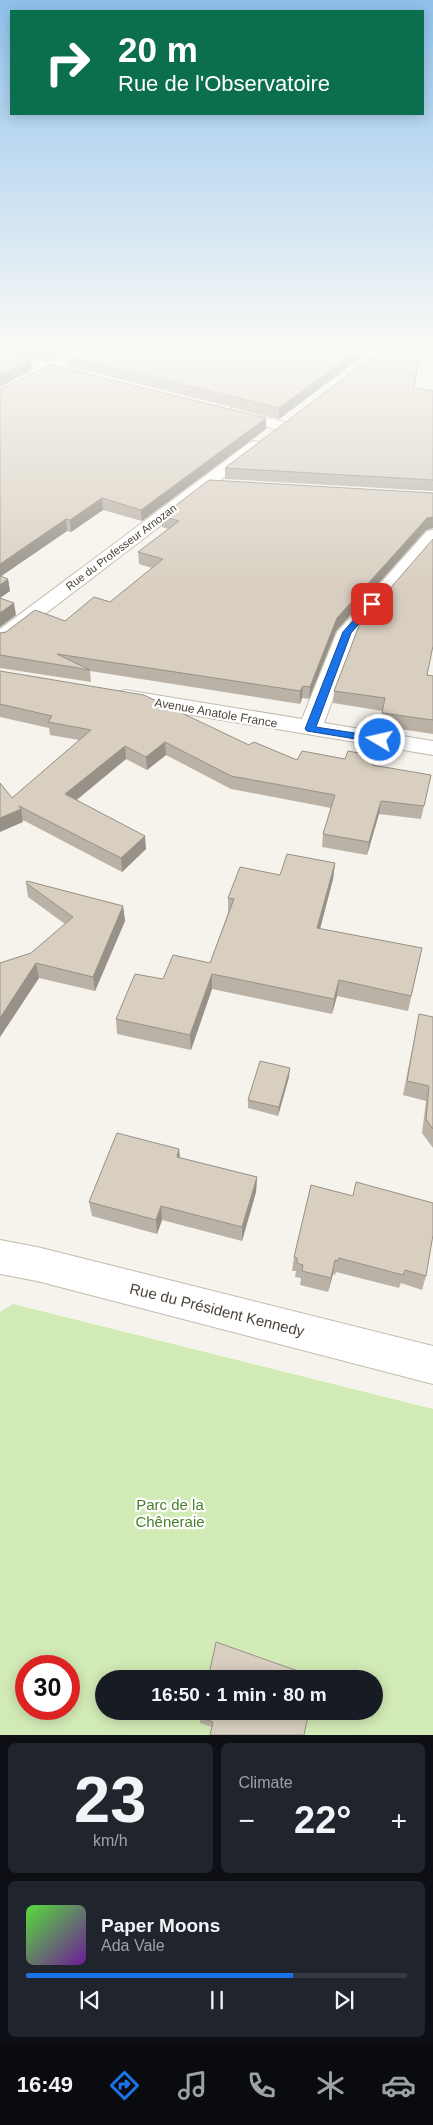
<!DOCTYPE html>
<meta charset="utf-8">
<style>
:root{--surface:#171b24;--page:#20242c;--text:#f1f3f6;--muted:#9ea1a6;--line:#363941;--accent:#1a73e8}
body{margin:0;font-family:Helvetica,sans-serif;background:var(--page);color:var(--text);height:100vh;display:flex;flex-direction:column;font-size:19px;white-space:nowrap}
*{box-sizing:border-box;margin:0}
p{font-size:16px;color:var(--muted)}
.icon{flex:none;width:28px;height:28px;fill:none;stroke:currentColor;stroke-width:2;stroke-linecap:round;stroke-linejoin:round}
.map{position:relative;height:1735px;overflow:hidden}
.drawer{display:flex;flex-direction:column;gap:8px;padding:8px;background:#0d0f14;flex:1}
.drawer>*{flex:none}
.guide{position:absolute;left:10px;top:10px;width:414px;height:105px;border-radius:0px;box-shadow:0 2px 12px #0003;background:#0b6e4f;color:#fff;overflow:hidden}
.speed{position:absolute;left:15px;top:1655px;display:flex;gap:10px;font-size:25px;font-weight:700;text-align:center}
.speed>*{display:grid;place-content:center;width:65px;height:65px;border-radius:50%;background:var(--surface);box-shadow:0 2px 12px #0003;line-height:1}
.speed .limit{border:8px solid #d22;background:#fff;color:#111}
.pin{position:absolute;display:grid;place-items:center;width:42px;height:42px;color:#fff;margin:-21px;border-radius:10px;box-shadow:0 2px 8px #0006}
.me{position:absolute;width:55px;margin:-28px;rotate:279deg;stroke-linejoin:round;filter:drop-shadow(0 0 4px #0008)}
.turn{display:flex;align-items:center;gap:18px;height:105px;padding:0 25px;font-size:22px}
.turn .icon{width:65px;height:65px;stroke-width:2.5}
.turn b{display:block;font-size:35px;line-height:42px}
.big{font-size:38px;font-weight:700;line-height:1.1}
.drawer .card{flex:1;display:flex;flex-direction:column;justify-content:center;gap:8px;min-width:0;padding:0 18px;border-radius:8px;background:var(--page)}
.drawer .dial{align-items:center;gap:0}
.dial b{font-size:65px;line-height:1}
.song{display:flex;align-items:center;gap:15px}
.cover{width:60px;height:60px;border-radius:8px;background:linear-gradient(135deg,hsl(110 70% 55%),hsl(280 70% 35%))}
.played{height:5px;border-radius:2px;background:linear-gradient(90deg,var(--accent) 70%,var(--line) 70%)}
.keys{display:flex;justify-content:space-around;direction:ltr}
.heat{display:flex;justify-content:space-between;align-items:center;font-size:28px;direction:ltr}
.drawer .tiles{flex:1;display:grid;gap:8px;grid-template-columns:1fr 1fr}
.card:last-child{grid-column:span 2}
.trip{position:absolute;left:95px;top:1670px;width:288px;height:50px;border-radius:25px;background:var(--surface);box-shadow:0 2px 12px #0003;font-weight:700;line-height:50px;text-align:center}
.tabs{display:flex;height:80px;justify-content:space-around;align-items:center;background:#090b0e;color:var(--muted)}
.tabs .icon{width:35px;height:35px}
.tabs .on{color:var(--accent)}
.tabs b{font-size:22px;color:var(--text)}
.map>svg:first-child{display:block}
</style>
<div class="map">
<svg width="433" height="1735" viewBox="0 0 433 1735">
<rect width="100%" height="100%" fill="#f6f3ec"/>
<path fill="#d2eab5" fill-rule="evenodd" d="M 13,1304 L 433,1409 L 433,1735 L 0,1735 L 0,1312 ZM 26,1666 L 69,1666 L 69,1709 L 26,1709 ZM 104,1679 L 374,1679 L 374,1711 L 104,1711 Z"/>
<g fill="none" stroke-linecap="round" stroke-linejoin="round">
<defs>
<path id="minor" d="M 0,352 L 85,373 L 87,376 L 85,379 L 80,380 L 0,360 Z
M 232,408 L 287,423 L 290,426 L 287,429 L 282,431 L 227,416 L 224,413 L 227,410 Z
M 255,441 L 261,443 L 263,446 L 261,449 L 7,643 L 0,645 L 0,629 L 249,443 Z
M 433,530 L 433,546 L 357,634 L 324,723 L 433,741 L 433,755 L 125,704 L 117,702 L 114,697 L 117,692 L 125,690 L 302,719 L 337,632 L 427,531 Z
M 0,1240 L 37,1247 L 433,1346 L 433,1384 L 37,1281 L 0,1274 Z"/>
</defs>
<use href="#minor" stroke="#c2bbae" stroke-width="2"/>
<use href="#minor" fill="#fff" fill-rule="evenodd"/>
</g>
<path fill="#bab2a6" d="M 0,347 L 75,347 L 48,362 L 0,351 Z
M 375,347 L 279,419 L 67,366 L 66,356 Z
M 385,347 L 433,347 L 433,353 L 421,350 L 414,387 L 433,391 L 433,491 L 225,479 L 225,468 Z
M 0,389 L 266,429 L 142,521 L 103,510 L 71,532 L 67,531 L 1,576 L 8,579 L 10,591 L 0,598 L 16,615 L 0,627 Z
M 433,493 L 433,528 L 426,530 L 336,631 L 309,699 L 302,698 L 300,704 L 90,671 L 91,682 L 0,668 L 0,633 L 65,621 L 110,602 L 152,568 L 139,564 L 138,552 L 168,529 L 162,527 L 162,516 Z
M 0,671 L 297,760 L 373,766 L 428,788 L 421,819 L 379,814 L 367,855 L 322,847 L 323,834 L 331,808 L 231,789 L 166,755 L 147,770 L 126,759 L 76,800 L 146,849 L 122,872 L 23,820 L 23,822 L 12,798 L 79,740 L 50,735 L 49,728 L 0,717 Z
M 428,675 L 433,676 L 433,734 L 380,726 L 383,711 L 333,703 L 334,691 Z
M 335,863 L 333,879 L 320,929 L 422,948 L 408,1011 L 337,996 L 332,1014 L 212,989 L 191,1050 L 117,1034 L 116,1019 L 163,979 L 210,963 L 228,913 L 228,898 L 280,875 Z
M 26,883 L 123,906 L 125,921 L 95,991 L 39,978 L 0,1037 L 0,963 L 31,953 L 65,924 L 28,897 Z
M 419,1014 L 433,1017 L 433,1148 L 422,1133 L 426,1101 L 403,1095 Z
M 289,1077 L 278,1116 L 248,1108 L 248,1100 Z
M 179,1149 L 180,1158 L 257,1177 L 256,1192 L 242,1241 L 162,1220 L 157,1234 L 92,1216 L 89,1202 Z
M 311,1185 L 426,1276 L 422,1290 L 401,1283 L 399,1288 L 336,1272 L 335,1275 L 333,1274 L 328,1292 L 300,1285 L 301,1278 L 295,1277 L 296,1271 L 292,1271 L 294,1257 Z
M 200,1717 L 304,1735 L 212,1727 L 200,1723 Z"/>
<path fill="#979187" d="M 56,347 L 75,347 L 48,362 L 47,352 Z
M 362,347 L 375,347 L 279,419 L 279,408 Z
M 421,347 L 422,347 L 412,398 L 413,387 Z
M 31,359 L 32,370 L 0,387 L 0,376 Z
M 266,418 L 266,429 L 142,521 L 141,510 Z
M 102,498 L 103,510 L 71,532 L 70,520 Z
M 433,517 L 433,528 L 426,530 L 336,631 L 309,699 L 310,687 L 337,618 L 427,518 Z
M 66,519 L 67,531 L 0,577 L 0,564 Z
M 8,579 L 10,591 L 0,598 L 0,585 Z
M 14,603 L 16,615 L 0,627 L 0,613 Z
M 303,686 L 302,698 L 300,704 L 300,691 Z
M 165,742 L 166,755 L 147,770 L 146,757 Z
M 125,746 L 126,759 L 67,808 L 65,794 Z
M 381,801 L 379,814 L 367,855 L 369,842 Z
M 21,809 L 23,822 L 0,832 L 0,818 Z
M 145,836 L 146,849 L 122,872 L 121,858 Z
M 335,863 L 333,879 L 316,944 L 317,928 Z
M 123,906 L 125,921 L 95,991 L 93,977 Z
M 36,963 L 39,978 L 0,1037 L 0,1018 Z
M 212,974 L 212,989 L 191,1050 L 190,1035 Z
M 339,980 L 337,996 L 332,1014 L 334,999 Z
M 290,1068 L 289,1077 L 278,1116 L 279,1107 Z
M 179,1149 L 180,1163 L 177,1157 Z
M 257,1177 L 256,1192 L 242,1241 L 242,1227 Z
M 161,1206 L 162,1220 L 157,1234 L 156,1220 Z
M 335,1260 L 333,1274 L 328,1292 L 331,1278 Z"/>
<path fill="#d8cfc1" stroke="#979187" d="M 26,347 L 56,347 L 47,352 Z
M 82,347 L 362,347 L 279,408 L 66,356 Z
M 385,347 L 421,347 L 413,387 L 433,391 L 433,480 L 225,468 Z
M 0,352 L 31,359 L 0,376 Z
M 50,365 L 266,418 L 141,510 L 102,498 L 70,520 L 66,519 L 0,564 L 0,389 Z
M 209,480 L 433,493 L 433,517 L 427,518 L 337,618 L 310,687 L 303,686 L 300,691 L 57,654 L 90,670 L 0,655 L 0,633 L 6,632 L 35,610 L 65,621 L 94,597 L 110,602 L 163,559 L 138,552 L 179,521 L 162,516 Z
M 433,539 L 433,646 L 427,675 L 433,676 L 433,720 L 382,713 L 385,698 L 334,691 L 360,623 Z
M 0,576 L 8,579 L 0,585 Z
M 0,598 L 14,603 L 0,613 Z
M 0,671 L 144,695 L 249,745 L 254,742 L 297,760 L 302,751 L 345,759 L 348,751 L 375,756 L 372,765 L 431,775 L 424,806 L 381,801 L 369,842 L 323,834 L 335,795 L 231,776 L 165,742 L 146,757 L 125,746 L 65,794 L 145,836 L 121,858 L 19,806 L 21,809 L 0,818 L 0,783 L 12,798 L 91,730 L 48,722 L 52,716 L 0,704 Z
M 287,854 L 335,863 L 317,928 L 422,948 L 411,996 L 339,980 L 334,999 L 212,974 L 190,1035 L 116,1019 L 135,974 L 163,979 L 173,955 L 210,963 L 234,899 L 228,898 L 240,867 L 280,875 Z
M 27,881 L 123,906 L 93,977 L 36,963 L 0,1018 L 0,963 L 31,953 L 73,917 L 26,883 Z
M 419,1014 L 433,1017 L 433,1129 L 426,1119 L 429,1086 L 407,1081 Z
M 260,1061 L 290,1068 L 279,1107 L 248,1100 Z
M 117,1133 L 179,1149 L 177,1157 L 257,1177 L 242,1227 L 161,1206 L 156,1220 L 89,1202 Z
M 356,1182 L 433,1203 L 433,1235 L 426,1276 L 405,1270 L 403,1275 L 339,1258 L 338,1261 L 335,1260 L 331,1278 L 302,1271 L 303,1265 L 297,1263 L 297,1258 L 294,1257 L 311,1185 L 353,1196 Z
M 216,1642 L 315,1677 L 314,1679 L 208,1679 Z
M 201,1711 L 309,1711 L 304,1735 L 210,1735 L 213,1722 L 200,1717 Z"/>
<linearGradient id="sky" x2="0" y2="1"><stop stop-color="#8fc1ec"/><stop offset="0.59" stop-color="#fbfaf6"/><stop offset="1" stop-color="#fbfaf6" stop-opacity="0"/></linearGradient>
<rect width="433" height="590" fill="url(#sky)"/>
<path fill="#1a73e8" stroke="#114b97" d="M 369,602 L 376,604 L 351,633 L 316,727 L 380,737 L 385,740 L 380,743 L 307,731 L 305,729 L 343,632 Z"/>
<g text-anchor="middle" stroke-width="4.5" stroke-linejoin="round" paint-order="stroke">
<g font-size="11" fill="#4b4439" stroke="#fff">
<text transform="translate(121 547) rotate(-37)" y="4">Rue du Professeur Arnozan</text>
</g>
<g font-size="12" fill="#4b4439" stroke="#fff">
<text transform="translate(216 713) rotate(10)" y="4">Avenue Anatole France</text>
</g>
<g font-size="15" fill="#4b4439" stroke="#fff">
<text transform="translate(217 1310) rotate(14)" y="5">Rue du Président Kennedy</text>
</g>
<g font-size="15" fill="#4a7f2a" stroke="#fff">
<text x="170" y="1510">Parc de la<tspan x="170" dy="17">Chêneraie</tspan></text>
</g>
</g>
</svg>
<div class="speed"><div class="limit">30</div></div>
<div class="pin" style="left:372px;top:604px;background:#d93025"><svg class="icon" aria-label="arrive" viewBox="0 0 24 24"><path d="M6 21V4h12l-3 4 3 4H6"/></svg></div>
<svg class="me" style="left:380px;top:740px" viewBox="-20 -20 40 40"><circle r="17" fill="#1a73e8" stroke="#fff" stroke-width="3"/><path d="M0-11L8 9 0 5-8 9z" fill="#fff"/></svg>
<div class="trip">16:50 · 1 min · 80 m</div>
<div class="guide">
<div class="turn"><svg class="icon" aria-label="right" viewBox="0 0 24 24"><path d="M7 20v-9h11M14 6l5 5-5 5"/></svg><div><b>20 m</b>Rue de l'Observatoire</div></div>
</div>
</div>
<section class="drawer">
<div class="tiles">
<div class="card dial"><b>23</b><p>km/h</p></div>
<div class="card"><p>Climate</p>
<div class="heat"><a>−</a><b class="big">22°</b><a>+</a></div>
</div>
<div class="card">
<div class="song"><i class="cover"></i><div><b>Paper Moons</b><p>Ada Vale</p></div></div>
<div class="played"></div>
<div class="keys"><svg class="icon" aria-label="previous" viewBox="0 0 24 24"><path d="M18 5L8 12l10 7zM5 5v14"/></svg><svg class="icon" aria-label="pause" viewBox="0 0 24 24"><path d="M8 5v14M16 5v14"/></svg><svg class="icon" aria-label="next" viewBox="0 0 24 24"><path d="M6 5l10 7-10 7zM19 5v14"/></svg></div>
</div>
</div>
</section>
<nav class="tabs">
<b>16:49</b>
<svg class="icon on" aria-label="directions" viewBox="0 0 24 24"><path d="M12 3l9 9-9 9-9-9zM9 14v-3h6M13 9l2 2-2 2"/></svg>
<svg class="icon" aria-label="music" viewBox="0 0 24 24"><path d="M9 18V5l10-2v13"/><circle cx="6" cy="18" r="3"/><circle cx="16" cy="16" r="3"/></svg>
<svg class="icon" aria-label="phone" viewBox="0 0 24 24"><path d="M5 4h4l2 5-3 2q2 4 5 5l2-3 5 2v4C11 20 4 13 5 4z"/></svg>
<svg class="icon" aria-label="climate" viewBox="0 0 24 24"><path d="M12 3v18M4 7l16 10M4 17L20 7"/></svg>
<svg class="icon" aria-label="car" viewBox="0 0 24 24"><path d="M5 17H2v-5l4-1 3-4h7l3 4 3 1v5h-3M9 17h6M6 11h13"/><circle cx="7" cy="17" r="2"/><circle cx="17" cy="17" r="2"/></svg>
</nav>
